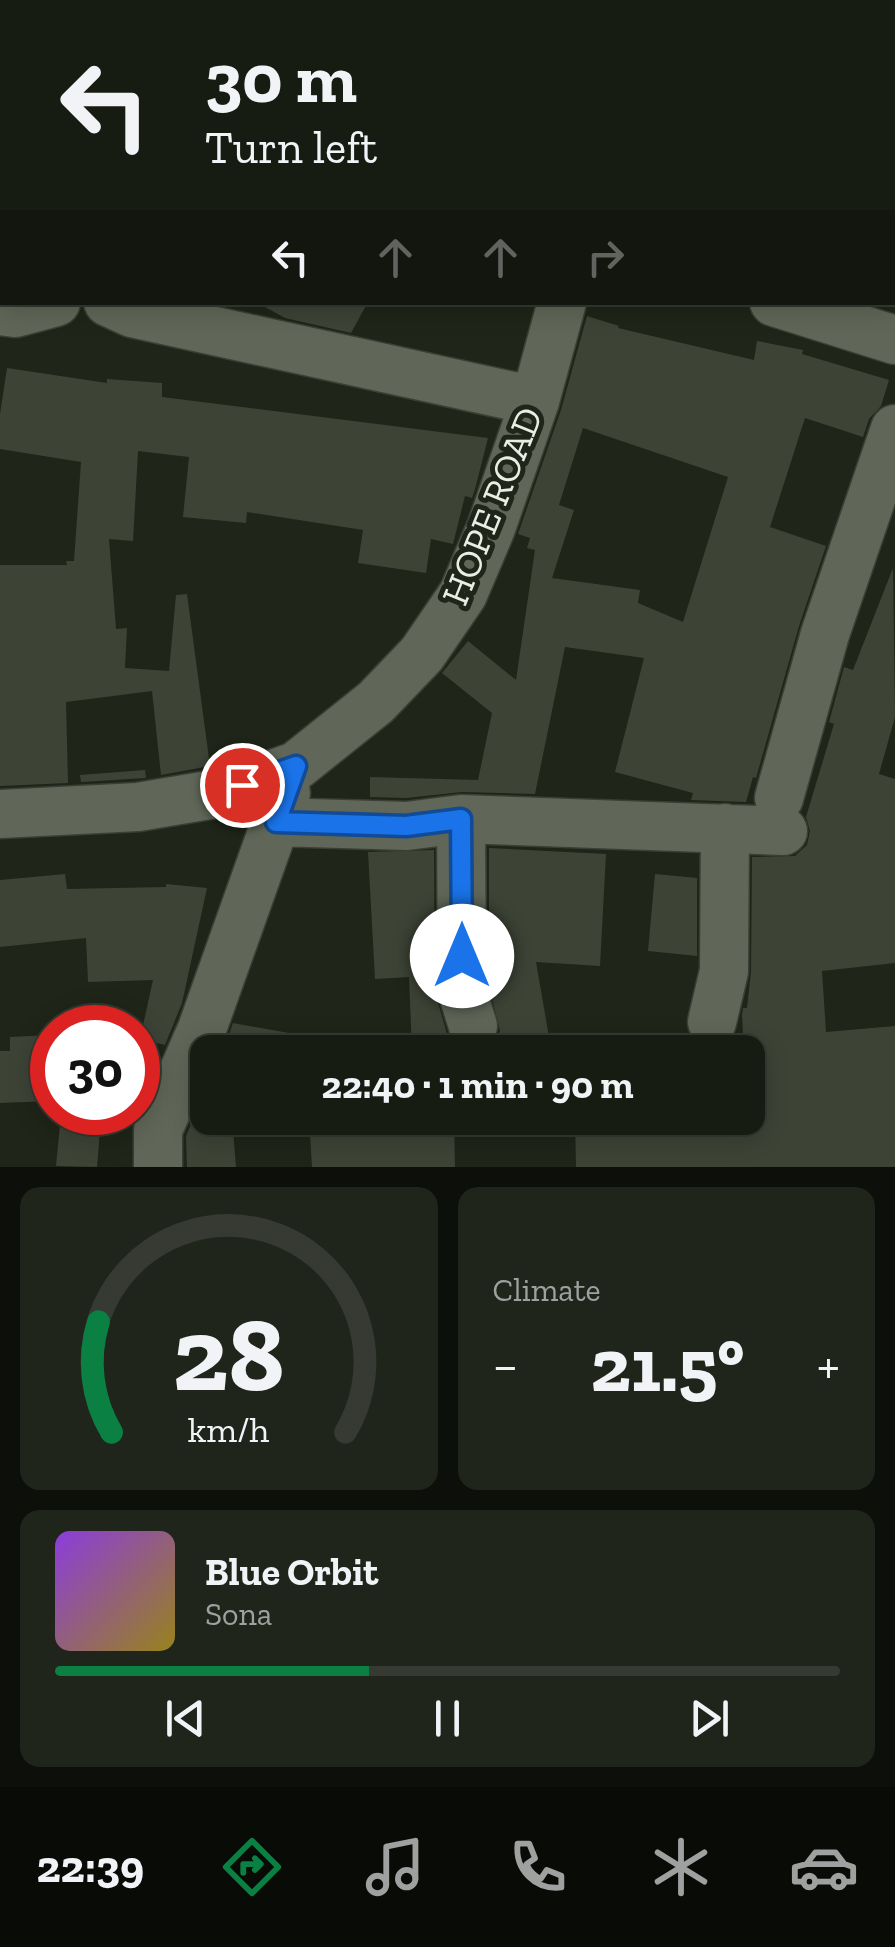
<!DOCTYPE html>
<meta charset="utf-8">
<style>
:root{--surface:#171c12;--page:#20251b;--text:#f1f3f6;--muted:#9ea19f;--line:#363a32;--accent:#0b8043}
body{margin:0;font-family:"Zilla Slab",serif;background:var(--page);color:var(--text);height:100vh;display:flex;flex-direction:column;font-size:38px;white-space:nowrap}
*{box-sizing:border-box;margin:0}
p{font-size:32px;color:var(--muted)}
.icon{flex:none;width:55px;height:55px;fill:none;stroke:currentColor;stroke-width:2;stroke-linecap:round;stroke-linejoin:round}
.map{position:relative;height:1167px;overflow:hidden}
.sheet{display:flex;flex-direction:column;gap:20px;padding:20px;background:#0d0f0a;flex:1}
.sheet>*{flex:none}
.top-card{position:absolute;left:0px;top:0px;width:895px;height:305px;box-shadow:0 5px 25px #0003,0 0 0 2px var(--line);background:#171c12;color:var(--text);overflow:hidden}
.speed{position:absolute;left:30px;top:1005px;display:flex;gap:20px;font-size:50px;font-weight:700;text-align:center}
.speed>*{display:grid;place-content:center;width:130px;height:130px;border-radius:50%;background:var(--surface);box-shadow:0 5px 25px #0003,0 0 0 2px var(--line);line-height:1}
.speed .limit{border:15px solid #d22;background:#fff;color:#111}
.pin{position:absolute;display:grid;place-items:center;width:85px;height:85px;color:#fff;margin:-42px;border:5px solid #fff;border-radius:50%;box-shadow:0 2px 10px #0007}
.me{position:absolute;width:110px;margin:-55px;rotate:0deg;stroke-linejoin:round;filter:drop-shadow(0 0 8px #0008)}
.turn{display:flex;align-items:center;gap:35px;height:210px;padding:0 40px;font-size:45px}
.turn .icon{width:130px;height:130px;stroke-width:2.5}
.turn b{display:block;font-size:70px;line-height:85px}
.lanes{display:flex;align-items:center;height:95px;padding:0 40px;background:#0003;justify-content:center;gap:50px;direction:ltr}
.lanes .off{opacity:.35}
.big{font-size:75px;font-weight:700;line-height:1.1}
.sheet .tile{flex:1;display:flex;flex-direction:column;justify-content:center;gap:15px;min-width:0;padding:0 35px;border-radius:20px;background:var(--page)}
.sheet .dial{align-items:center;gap:0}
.dial svg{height:260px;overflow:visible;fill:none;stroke:var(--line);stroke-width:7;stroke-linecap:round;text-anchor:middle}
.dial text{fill:var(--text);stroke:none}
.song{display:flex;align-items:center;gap:30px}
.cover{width:120px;height:120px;border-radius:15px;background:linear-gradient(135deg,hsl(270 70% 55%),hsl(50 70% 35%))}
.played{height:10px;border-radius:5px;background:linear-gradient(90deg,var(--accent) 40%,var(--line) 40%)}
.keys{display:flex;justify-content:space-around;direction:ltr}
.heat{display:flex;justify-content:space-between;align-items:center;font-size:55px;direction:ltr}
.sheet .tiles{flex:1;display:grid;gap:20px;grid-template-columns:1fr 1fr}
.tile:last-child{grid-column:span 2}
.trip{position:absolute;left:190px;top:1035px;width:575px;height:100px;border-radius:20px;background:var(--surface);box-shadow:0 5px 25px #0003,0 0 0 2px var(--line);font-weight:700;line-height:100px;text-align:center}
.tabs{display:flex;height:160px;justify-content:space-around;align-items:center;background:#090b07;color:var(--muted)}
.tabs .icon{width:70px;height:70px}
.tabs .active{color:var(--accent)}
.tabs b{font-size:45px;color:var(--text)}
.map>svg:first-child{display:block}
</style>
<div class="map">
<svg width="895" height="1167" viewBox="0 0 895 1167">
<rect width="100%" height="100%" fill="#1f2518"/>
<path fill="#3d4436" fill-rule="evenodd" d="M 256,302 L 368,302 L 351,333 L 285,318 Z
M 587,316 L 619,326 L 618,328 L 754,360 L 757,341 L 803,350 L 802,354 L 889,380 L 881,406 L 869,419 L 863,437 L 805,418 L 770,527 L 826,546 L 799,626 L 756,778 L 753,777 L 746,802 L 691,800 L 693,793 L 615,772 L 644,658 L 565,647 L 535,794 L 462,792 L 406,798 L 370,797 L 370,777 L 478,780 L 492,713 L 442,673 L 468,641 L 516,680 L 535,550 L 527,548 L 530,538 L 518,534 L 561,410 ZM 583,428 L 728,477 L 683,622 L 638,603 L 640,590 L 552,578 L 574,510 L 559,505 Z
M 7,368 L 107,383 L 107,379 L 162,383 L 162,397 L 488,438 L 475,489 L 472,498 L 465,496 L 453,544 L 431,539 L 426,573 L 358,563 L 363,530 L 247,512 L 246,523 L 183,517 L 189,457 L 138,451 L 133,541 L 109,539 L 116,629 L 127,628 L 125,668 L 169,671 L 176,595 L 187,594 L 210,766 L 161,775 L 152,691 L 66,702 L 68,783 L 0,786 L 0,565 L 67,565 L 66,561 L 74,561 L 81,462 L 0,449 L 0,414 Z
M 893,568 L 895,717 L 879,774 L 895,779 L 895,963 L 822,971 L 826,1032 L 895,1026 L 895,1167 L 576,1167 L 575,1118 L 748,1118 L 748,1052 L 744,1052 L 742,1015 L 743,1008 L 747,1008 L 751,972 L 752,857 L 795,856 L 807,845 L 810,831 L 806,817 L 834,724 L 829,722 L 844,667 L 853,670 Z
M 145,770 L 146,778 L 81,782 L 80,775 Z
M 489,848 L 606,854 L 600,966 L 536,962 L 549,1037 L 487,1049 L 494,1044 L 500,1031 L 489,987 Z
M 434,850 L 435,992 L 447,1034 L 460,1049 L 412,1050 L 409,977 L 375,979 L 368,852 Z
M 65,874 L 67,889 L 166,887 L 166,884 L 207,888 L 182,1003 L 165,1045 L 140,1039 L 153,980 L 88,982 L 86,938 L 0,947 L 0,880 Z
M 655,874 L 697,878 L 697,956 L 648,951 Z
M 233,1023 L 322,1039 L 321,1052 L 223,1052 Z
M 52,1035 L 52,1101 L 0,1103 L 0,1051 L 10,1051 L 10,1037 Z
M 208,1096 L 208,1118 L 232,1118 L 236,1167 L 187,1167 L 186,1136 L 203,1097 Z
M 61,1114 L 101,1118 L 97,1167 L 56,1166 Z
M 309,1118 L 454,1118 L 455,1167 L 312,1167 Z"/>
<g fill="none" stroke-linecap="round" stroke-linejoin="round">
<defs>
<path id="minor" d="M 191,2 L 193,0
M 677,2 L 678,0
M 108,302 L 132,313 L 535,401
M 774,302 L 895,340
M 0,311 L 15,313 L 56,302
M 779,798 L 825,634 L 895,429
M 0,814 L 138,807 L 215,794 L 296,766 L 376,702 L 422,654 L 463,594 L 491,528 L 535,401 L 562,302
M 461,819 L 462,991 L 473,1026
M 276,822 L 407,826 L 461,819 L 783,831
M 712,1022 L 724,971 L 725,828
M 158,1167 L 158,1130 L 202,1029 L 286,793"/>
</defs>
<use href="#minor" stroke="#3a3f35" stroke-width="51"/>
<use href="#minor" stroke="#606758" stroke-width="48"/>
</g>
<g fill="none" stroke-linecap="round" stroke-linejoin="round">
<defs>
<path id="route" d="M 242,785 L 296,766 L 276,822 L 406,826 L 461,819 L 462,956"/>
</defs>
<use href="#route" stroke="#114b97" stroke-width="25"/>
<use href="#route" stroke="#1a73e8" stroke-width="18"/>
</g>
<g text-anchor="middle" stroke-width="10" stroke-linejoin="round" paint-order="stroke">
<g font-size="38" fill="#e9ede4" stroke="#1f2518">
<text transform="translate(492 506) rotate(-68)" y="13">HOPE ROAD</text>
</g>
</g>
</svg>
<div class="speed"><div class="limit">30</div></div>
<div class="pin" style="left:242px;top:785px;background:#d93025"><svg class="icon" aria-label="arrive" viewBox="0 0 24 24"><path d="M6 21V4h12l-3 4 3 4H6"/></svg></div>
<svg class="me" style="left:462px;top:956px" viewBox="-20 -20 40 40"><circle r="19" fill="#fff"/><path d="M0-13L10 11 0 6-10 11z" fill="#1a73e8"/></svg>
<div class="trip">22:40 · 1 min · 90 m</div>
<div class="top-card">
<div class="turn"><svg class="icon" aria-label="left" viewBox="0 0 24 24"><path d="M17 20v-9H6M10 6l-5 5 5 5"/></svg><div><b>30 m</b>Turn left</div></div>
<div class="lanes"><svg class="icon" aria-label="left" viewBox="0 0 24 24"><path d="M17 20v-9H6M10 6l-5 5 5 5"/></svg><svg class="icon off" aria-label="ahead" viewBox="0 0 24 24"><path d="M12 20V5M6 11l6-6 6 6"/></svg><svg class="icon off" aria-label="ahead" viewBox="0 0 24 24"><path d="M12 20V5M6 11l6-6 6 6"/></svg><svg class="icon off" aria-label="right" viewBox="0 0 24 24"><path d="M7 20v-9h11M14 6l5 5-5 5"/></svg></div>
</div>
</div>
<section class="sheet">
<div class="tiles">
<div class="tile dial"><svg viewBox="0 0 100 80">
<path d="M14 69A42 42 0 1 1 86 69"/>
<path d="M14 69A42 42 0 0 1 10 35" stroke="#0b8043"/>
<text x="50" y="56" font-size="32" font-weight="700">28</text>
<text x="50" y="72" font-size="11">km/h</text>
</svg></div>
<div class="tile"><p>Climate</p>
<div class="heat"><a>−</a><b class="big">21.5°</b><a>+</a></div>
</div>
<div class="tile">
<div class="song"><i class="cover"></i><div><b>Blue Orbit</b><p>Sona</p></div></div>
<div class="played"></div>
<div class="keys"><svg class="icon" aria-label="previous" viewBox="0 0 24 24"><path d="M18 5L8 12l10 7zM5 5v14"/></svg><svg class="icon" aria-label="pause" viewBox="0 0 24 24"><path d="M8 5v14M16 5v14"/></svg><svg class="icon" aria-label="next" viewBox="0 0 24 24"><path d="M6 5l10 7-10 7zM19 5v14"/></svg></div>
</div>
</div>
</section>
<nav class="tabs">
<b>22:39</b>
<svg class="icon active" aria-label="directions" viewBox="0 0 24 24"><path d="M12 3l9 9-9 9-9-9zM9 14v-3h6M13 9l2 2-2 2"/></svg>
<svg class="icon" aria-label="music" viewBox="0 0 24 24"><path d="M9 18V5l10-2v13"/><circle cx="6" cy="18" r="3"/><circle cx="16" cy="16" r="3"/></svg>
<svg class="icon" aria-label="phone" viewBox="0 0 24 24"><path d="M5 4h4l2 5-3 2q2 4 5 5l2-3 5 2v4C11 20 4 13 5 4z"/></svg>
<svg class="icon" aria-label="climate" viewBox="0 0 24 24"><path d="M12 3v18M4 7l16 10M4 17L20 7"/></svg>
<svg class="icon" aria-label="car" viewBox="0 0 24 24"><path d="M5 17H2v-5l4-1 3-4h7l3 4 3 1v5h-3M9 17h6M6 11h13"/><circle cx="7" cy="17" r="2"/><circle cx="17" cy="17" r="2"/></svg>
</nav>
